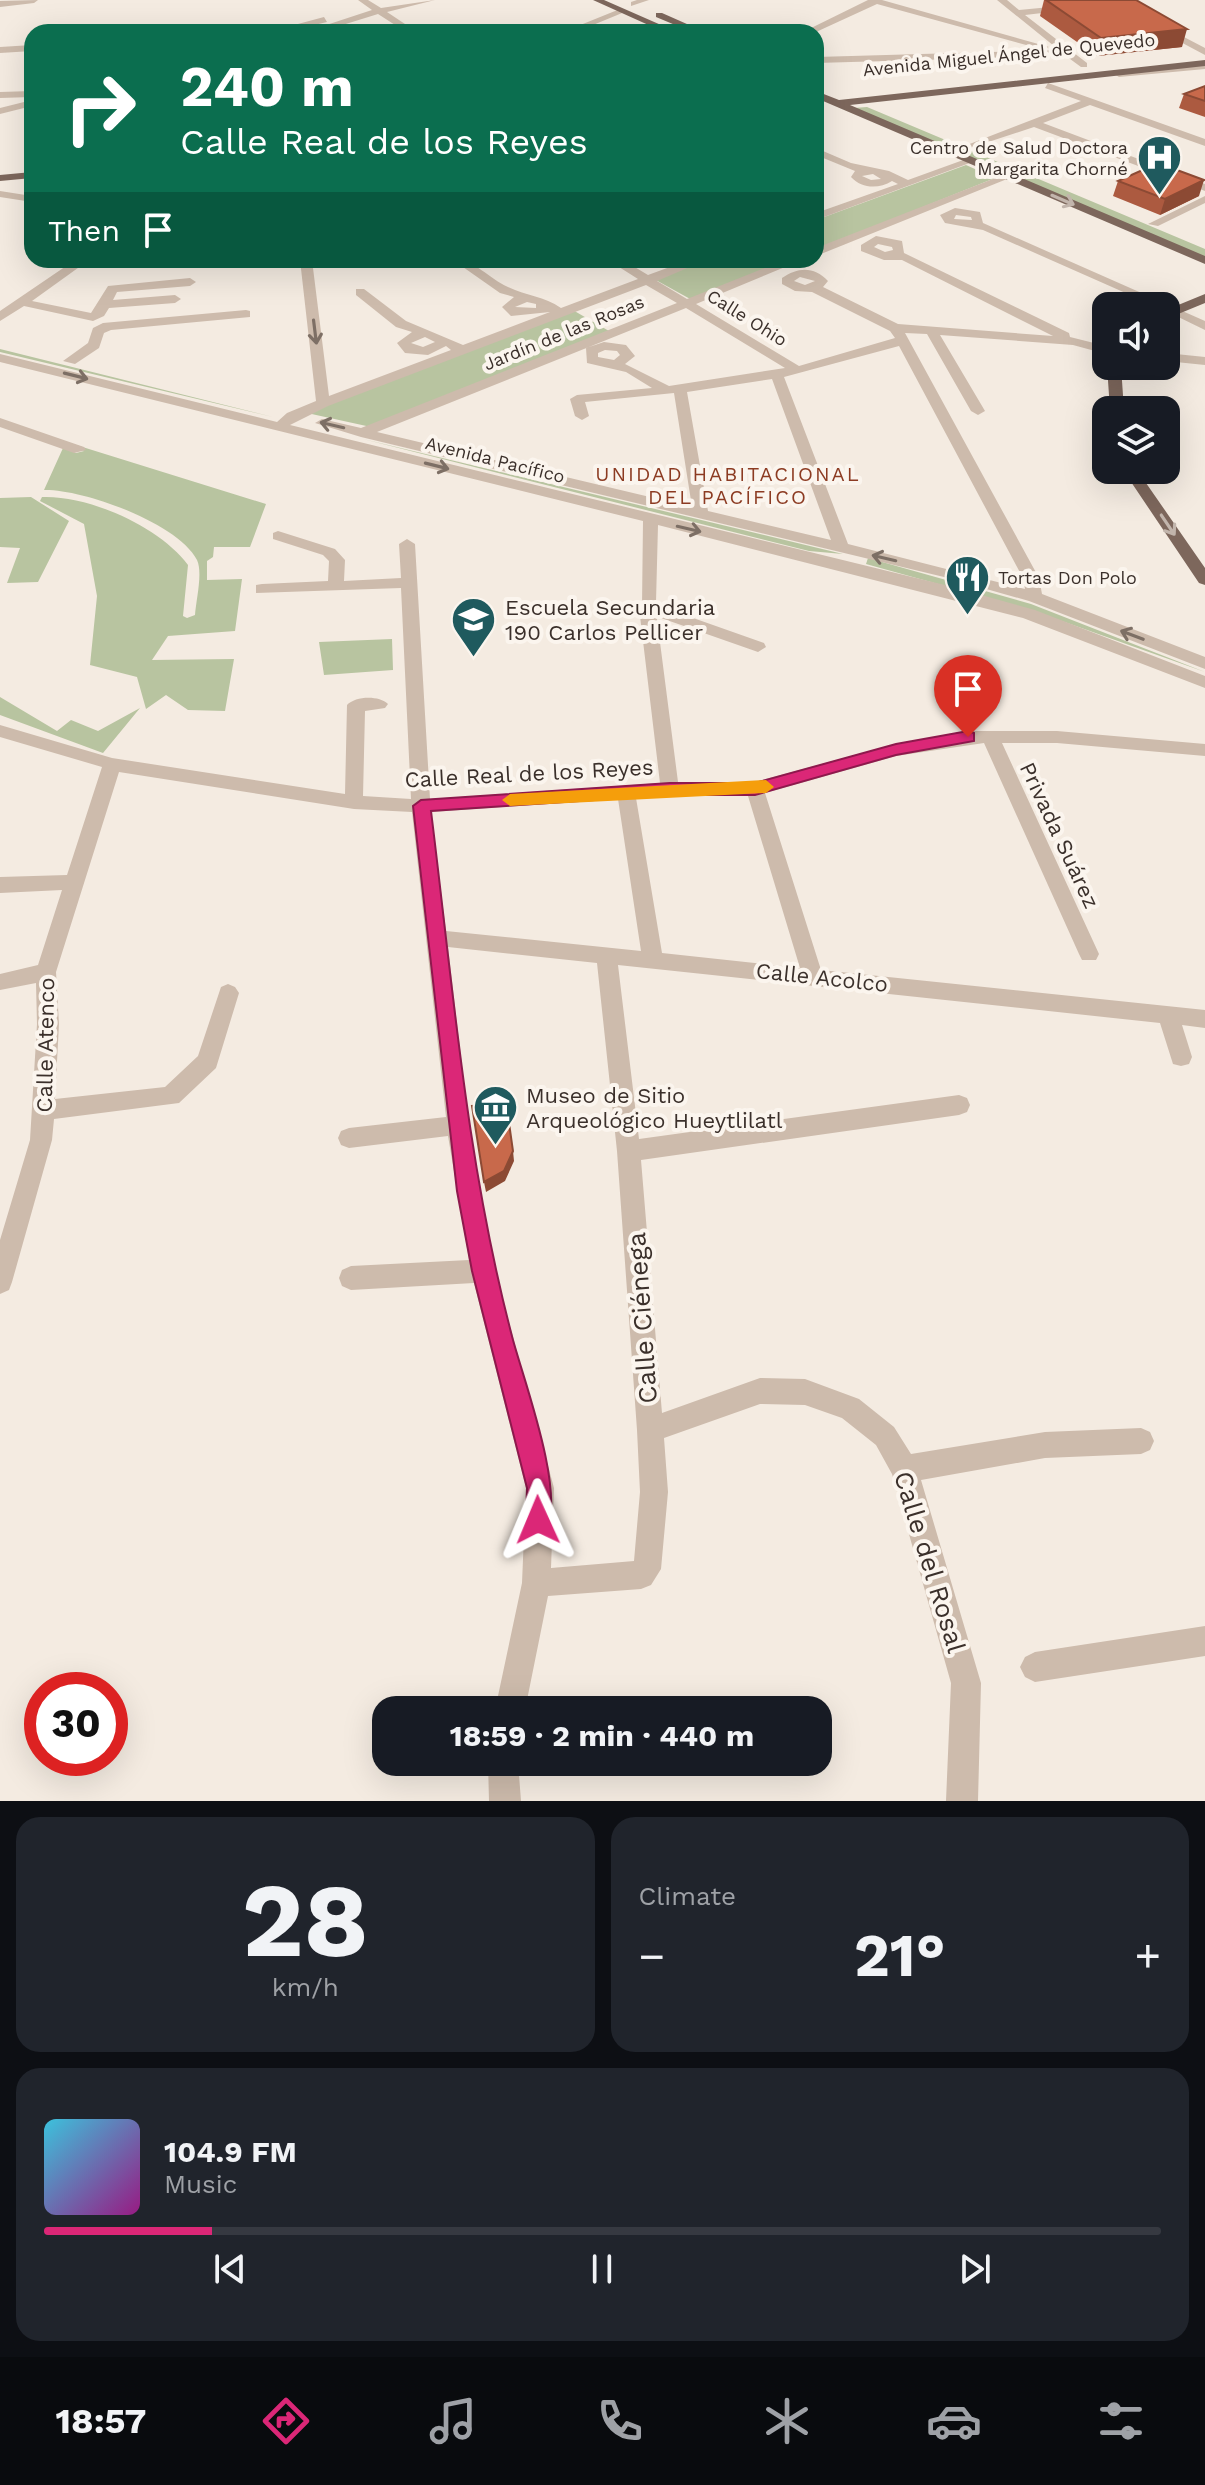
<!DOCTYPE html>
<meta charset="utf-8">
<style>
:root{--surface:#171b24;--page:#20242c;--text:#f1f3f6;--muted:#9ea1a6;--line:#363941;--accent:#db2777}
body{margin:0;font-family:"Work Sans",sans-serif;background:var(--page);color:var(--text);height:100vh;display:flex;flex-direction:column;font-size:30px;white-space:nowrap}
*{box-sizing:border-box;margin:0}
p{font-size:26px;color:var(--muted)}
.icon{flex:none;width:44px;height:44px;fill:none;stroke:currentColor;stroke-width:2;stroke-linecap:round;stroke-linejoin:round}
.map{position:relative;height:1801px;overflow:hidden}
.details{display:flex;flex-direction:column;gap:16px;padding:16px;background:#0d0f14;flex:1}
.details>*{flex:none}
.top-card{position:absolute;left:24px;top:24px;width:800px;height:244px;border-radius:24px;box-shadow:0 8px 32px #0002;background:#0b6e4f;color:#fff;overflow:hidden}
.tools{position:absolute;left:1092px;top:292px;display:grid;gap:16px}
.tools a{display:grid;place-items:center;width:88px;height:88px;border-radius:16px;background:var(--surface);box-shadow:0 8px 32px #0002;font-size:40px}
.speed{position:absolute;left:24px;top:1672px;display:flex;gap:16px;font-size:40px;font-weight:700;text-align:center}
.speed>*{display:grid;place-content:center;width:104px;height:104px;border-radius:50%;background:var(--surface);box-shadow:0 8px 32px #0002;line-height:1}
.speed .limit{border:12px solid #d22;background:#fff;color:#111}
.pin{position:absolute;display:grid;place-items:center;width:68px;height:68px;color:#fff;margin:-82px -34px;border-radius:50% 50% 50% 0;rotate:-45deg;box-shadow:0 0 8px #0007}
.pin .icon{rotate:45deg}
.me{position:absolute;width:88px;margin:-44px;rotate:359deg;stroke-linejoin:round;filter:drop-shadow(0 0 6px #0008)}
.turn{display:flex;align-items:center;gap:28px;height:168px;padding:0 24px;font-size:36px}
.turn .icon{width:104px;height:104px;stroke-width:2.5}
.turn b{display:block;font-size:56px;line-height:68px}
.then{display:flex;align-items:center;height:76px;padding:0 24px;background:#0003;gap:16px;font-size:30px}
.big{font-size:60px;font-weight:700;line-height:1.1}
.details .widget{flex:1;display:flex;flex-direction:column;justify-content:center;gap:12px;min-width:0;padding:0 28px;border-radius:24px;background:var(--page)}
.details .dial{align-items:center;gap:0}
.dial b{font-size:104px;line-height:1}
.song{display:flex;align-items:center;gap:24px}
.cover{width:96px;height:96px;border-radius:12px;background:linear-gradient(135deg,hsl(190 70% 55%),hsl(310 70% 35%))}
.played{height:8px;border-radius:4px;background:linear-gradient(90deg,var(--accent) 15%,var(--line) 15%)}
.keys{display:flex;justify-content:space-around;direction:ltr}
.heat{display:flex;justify-content:space-between;align-items:center;font-size:44px;direction:ltr}
.details .tiles{flex:1;display:grid;gap:16px;grid-template-columns:1fr 1fr}
.widget:last-child{grid-column:span 2}
.trip{position:absolute;left:372px;top:1696px;width:460px;height:80px;border-radius:24px;background:var(--surface);box-shadow:0 8px 32px #0002;font-weight:700;line-height:80px;text-align:center}
.menu{display:flex;height:128px;justify-content:space-around;align-items:center;background:#090b0e;color:var(--muted)}
.menu .icon{width:56px;height:56px}
.menu .selected{color:var(--accent)}
.menu b{font-size:36px;color:var(--text)}
.map>svg:first-child{display:block}
</style>
<div class="map">
<svg width="1205" height="1801" viewBox="0 0 1205 1801">
<rect width="100%" height="100%" fill="#f4ebe1"/>
<path fill="#b8c4a0" d="M 867,107 L 1205,249 L 1205,257 L 854,108 Z
M 966,165 L 995,178 L 816,250 L 816,220 Z
M 705,260 L 792,260 L 692,300 L 654,279 Z
M 571,309 L 609,331 L 371,427 L 307,413 Z
M 0,349 L 273,417 L 0,352 Z
M 363,439 L 843,554 L 809,551 Z
M 60,440 L 266,504 L 250,547 L 214,547 L 213,557 L 207,561 L 207,580 L 242,579 L 235,631 L 168,636 L 152,660 L 234,659 L 225,711 L 188,710 L 166,695 L 146,709 L 137,677 L 90,665 L 97,596 L 84,524 L 40,501 L 42,497 C 89,495 160,527 188,565 L 183,616 L 187,618 L 195,615 C 196,600 203,573 197,560 C 178,523 83,489 44,490 L 63,448 L 76,453 L 84,451 Z
M 31,497 L 69,521 L 38,582 L 7,583 L 20,548 L 0,547 L 0,498 Z
M 868,558 L 1031,604 L 1205,672 L 1028,609 L 866,564 Z
M 392,639 L 393,670 L 324,675 L 319,642 Z
M 0,697 L 57,731 L 71,720 L 98,731 L 140,708 L 103,753 L 0,715 Z"/>
<g fill="none" stroke-linecap="round" stroke-linejoin="round">
<path fill="#cdbbac" fill-rule="evenodd" d="M 38,0 L 34,3 L 0,7 L 0,1 Z
M 358,0 L 368,0 L 381,8 L 435,0 L 387,12 L 417,32 L 406,32 L 378,14 L 320,32 L 305,32 L 372,10 Z
M 637,0 L 649,0 L 631,6 L 631,2 Z
M 868,0 L 882,0 L 1049,47 L 1041,49 L 877,4 L 816,32 L 803,32 Z
M 997,0 L 1007,0 L 1019,10 L 1071,5 L 1068,10 L 1025,15 L 1087,63 L 1087,67 L 1081,67 L 1066,56 L 816,63 L 816,57 L 1059,50 Z
M 620,9 L 627,11 L 576,32 L 563,32 Z
M 324,17 L 327,22 L 285,32 L 268,32 Z
M 1161,25 L 1205,48 L 1205,55 L 1158,30 Z
M 32,45 L 32,51 L 0,53 L 0,47 Z
M 1205,63 L 1205,69 L 1119,77 L 1114,74 Z
M 1048,83 L 1205,139 L 1205,146 L 1090,105 L 1043,123 L 1205,184 L 1205,191 L 1034,127 L 967,149 L 967,145 L 1081,101 L 1045,88 Z
M 32,91 L 32,97 L 0,98 L 0,92 Z
M 32,100 L 32,106 L 0,114 L 0,108 Z
M 816,148 L 851,163 L 889,171 L 908,180 L 966,159 L 975,161 L 816,220 L 816,213 L 898,184 L 892,181 C 879,189 862,189 851,177 L 855,171 L 816,155 ZM 873,174 L 881,179 L 871,180 L 862,176 Z
M 1003,175 L 1012,177 L 816,256 L 816,248 Z
M 0,191 L 32,196 L 32,202 L 0,197 Z
M 1205,196 L 1205,203 L 1158,226 L 1148,224 Z
M 955,208 L 980,212 L 983,223 L 1205,321 L 1205,330 L 1166,311 L 1166,306 L 1155,306 L 983,230 L 945,223 L 940,215 ZM 956,215 L 971,217 L 972,220 L 954,219 Z
M 876,236 L 902,241 L 904,253 L 1069,333 L 1070,337 L 1106,346 L 1106,354 L 1073,345 L 940,335 L 985,411 L 978,415 L 971,411 L 927,334 L 905,333 L 1039,578 L 1042,594 L 1205,657 L 1205,669 L 1029,601 L 944,577 L 361,437 L 315,423 L 322,419 L 361,428 L 677,303 L 646,285 L 328,406 L 290,425 L 949,586 L 1035,610 L 1205,676 L 1205,688 L 1023,618 L 658,525 L 656,602 L 648,607 L 642,606 L 643,521 L 0,362 L 0,354 L 277,422 L 287,413 L 316,401 L 300,260 L 312,260 L 329,396 L 451,350 L 446,346 L 428,355 L 405,353 L 397,343 L 412,332 L 396,327 L 356,295 L 356,289 L 364,289 L 406,321 L 463,345 L 550,312 L 511,316 L 502,307 L 514,297 L 500,293 L 453,260 C 476,260 488,278 508,287 C 527,296 544,296 561,308 L 638,279 L 608,260 L 623,260 L 648,275 L 689,260 L 706,260 L 657,281 L 687,299 L 785,260 L 802,260 L 696,304 L 799,366 L 895,338 L 890,331 L 812,292 L 795,291 L 782,284 L 782,278 C 798,267 814,266 828,281 L 823,287 L 898,324 L 1053,336 L 902,260 L 884,260 L 861,251 L 861,245 ZM 878,244 L 892,247 L 893,250 L 885,252 L 874,247 ZM 800,277 L 815,281 L 805,285 L 794,281 ZM 527,302 L 536,304 L 536,308 L 515,307 ZM 686,308 L 785,368 L 669,386 L 625,364 L 635,356 L 626,345 L 604,342 L 586,348 L 587,363 L 626,372 L 652,388 L 577,395 L 570,399 L 575,416 L 582,420 L 589,416 L 585,402 L 674,393 L 692,507 L 377,432 ZM 425,337 L 435,342 L 423,347 L 411,343 ZM 899,346 L 1023,578 L 1025,589 L 848,544 L 784,377 ZM 605,350 L 617,351 L 620,355 L 614,360 L 598,357 L 598,353 ZM 772,379 L 831,540 L 708,511 L 687,392 Z
M 75,260 L 89,260 L 32,301 L 91,313 L 108,286 L 190,278 L 196,282 L 190,286 L 117,292 L 113,300 L 175,295 L 181,299 L 175,303 L 109,308 L 104,316 L 93,321 L 24,306 L 0,321 L 0,311 Z
M 246,310 L 250,311 L 250,317 L 111,330 L 104,333 L 99,348 L 75,364 L 63,361 L 88,343 L 93,328 L 103,323 Z
M 1166,353 L 1205,357 L 1205,365 L 1166,361 Z
M 0,418 L 84,447 L 86,450 L 74,453 L 0,427 Z
M 278,531 L 335,549 L 345,560 L 344,581 L 401,578 L 399,544 L 407,539 L 415,544 L 430,799 L 660,783 L 640,616 L 662,607 L 764,643 L 766,647 L 758,652 L 661,618 L 657,619 L 678,782 L 755,782 L 896,744 L 968,731 L 1057,731 L 1205,744 L 1205,756 L 1057,743 L 1002,743 L 1099,954 L 1096,960 L 1082,960 L 1079,954 L 984,743 L 896,756 L 765,793 L 821,970 L 1205,1010 L 1205,1028 L 1182,1025 L 1192,1057 L 1189,1064 L 1181,1066 L 1173,1064 L 1160,1023 L 618,965 L 639,1139 L 959,1095 L 967,1098 L 970,1105 L 967,1112 L 959,1115 L 641,1160 L 662,1413 L 760,1378 L 805,1379 L 859,1399 L 894,1427 L 911,1454 L 1045,1432 L 1141,1428 L 1150,1432 L 1154,1441 L 1150,1450 L 1141,1454 L 1045,1458 L 921,1480 L 981,1683 L 978,1801 L 946,1801 L 951,1683 L 892,1474 L 876,1445 L 842,1418 L 805,1405 L 760,1404 L 664,1438 L 668,1492 L 661,1569 L 651,1585 L 641,1589 L 548,1596 L 525,1710 L 495,1710 L 522,1583 L 526,1488 L 474,1283 L 351,1290 L 342,1286 L 339,1278 L 342,1270 L 351,1266 L 469,1260 L 448,1136 L 349,1148 L 341,1145 L 338,1138 L 341,1131 L 349,1128 L 446,1117 L 412,812 L 354,809 L 119,772 L 56,972 L 59,1024 L 55,1099 L 165,1087 L 198,1056 L 221,987 L 228,984 L 235,987 L 239,993 L 216,1068 L 179,1103 L 54,1119 L 52,1140 L 12,1282 L 9,1290 L 0,1294 L 0,1240 L 30,1140 L 37,1024 L 36,983 L 0,990 L 0,974 L 38,965 L 62,890 L 0,893 L 0,877 L 67,875 L 102,767 L 0,737 L 0,725 L 112,758 L 345,794 L 347,705 C 355,696 379,695 388,704 L 385,708 L 365,711 L 363,796 L 411,799 L 401,588 L 256,593 L 256,585 L 262,584 L 328,581 L 329,561 L 323,555 L 273,539 L 273,533 ZM 670,796 L 748,796 L 800,968 L 662,953 L 636,798 ZM 618,799 L 641,951 L 446,931 L 431,812 ZM 448,947 L 597,963 L 617,1151 L 637,1430 L 640,1492 L 634,1561 L 551,1568 L 554,1488 L 495,1271 L 469,1125 Z
M 1205,1626 L 1205,1656 L 1035,1682 L 1025,1677 L 1020,1667 L 1025,1657 L 1035,1652 Z
M 488,1762 L 518,1762 L 521,1801 L 489,1801 Z"/>
<path fill="#7d675c" fill-rule="evenodd" d="M 593,0 L 604,0 L 677,32 L 664,32 Z
M 656,13 L 662,13 L 705,32 L 692,32 L 656,17 Z
M 1205,60 L 1205,66 L 850,105 L 1205,256 L 1205,264 L 816,98 L 816,91 L 839,100 Z
M 32,172 L 32,178 L 0,181 L 0,175 Z
M 1205,294 L 1205,303 L 1166,319 L 1166,310 Z
M 1107,366 L 1121,366 L 1124,410 L 1110,410 Z
M 1123,470 L 1137,470 L 1205,568 L 1205,585 L 1199,583 Z"/>
</g>
<path fill="#ac5a40" d="M 1044,0 L 1136,0 L 1182,47 L 1097,56 L 1040,16 Z
M 1205,86 L 1205,117 L 1179,108 L 1184,94 Z
M 1118,181 L 1199,196 L 1160,215 L 1113,196 Z"/>
<path fill="#8c4a34" d="M 1187,29 L 1182,47 L 1097,56 L 1101,38 Z
M 1204,180 L 1199,196 L 1160,215 L 1165,199 Z
M 513,1151 L 514,1161 L 505,1181 L 486,1192 L 484,1182 Z"/>
<path fill="#c8694b" stroke="#8c4a34" stroke-width="2" d="M 1046,0 L 1136,0 L 1187,29 L 1101,38 Z
M 1205,86 L 1205,101 L 1184,94 Z
M 28,124 L 32,124 L 32,143 L 30,143 Z
M 1158,163 L 1204,180 L 1165,199 L 1118,181 Z
M 486,1105 L 499,1109 L 509,1123 L 513,1151 L 504,1171 L 484,1182 L 472,1106 Z"/>
<defs><path id="oneway-shaft" d="M-6 0H5M1.5-3L5.5 0L1.5 3" fill="none" stroke-width="1.6" stroke-linecap="round" stroke-linejoin="round" transform="scale(2)"/></defs>
<g stroke="#c2b5ac">
<use href="#oneway-shaft" transform="translate(1063 200) rotate(23)"/>
<use href="#oneway-shaft" transform="translate(1168 525) rotate(56)"/>
</g>
<g stroke="#7d6f65">
<use href="#oneway-shaft" transform="translate(315 332) rotate(83)"/>
<use href="#oneway-shaft" transform="translate(76 376) rotate(14)"/>
<use href="#oneway-shaft" transform="translate(332 425) rotate(-167)"/>
<use href="#oneway-shaft" transform="translate(437 466) rotate(14)"/>
<use href="#oneway-shaft" transform="translate(689 529) rotate(13)"/>
<use href="#oneway-shaft" transform="translate(884 558) rotate(-167)"/>
<use href="#oneway-shaft" transform="translate(1132 635) rotate(-159)"/>
</g>
<path fill="#db2777" stroke="#8e194d" stroke-width="2" d="M 968,731 L 974,733 L 974,741 L 896,755 L 755,795 L 670,795 L 431,811 C 453,988 467,1167 513,1340 C 525,1384 564,1489 547,1529 L 538,1532 L 529,1529 L 526,1520 L 527,1488 L 472,1271 L 457,1191 L 413,806 L 421,800 L 670,783 L 755,783 L 896,744 Z"/>
<path fill="#f59e0b" d="M 766,780 L 774,787 L 766,793 L 510,806 L 502,800 L 510,794 Z"/>
<defs>
<symbol id="hospital-pin" viewBox="-11 -11 22 30"><path d="M0 17L-7.5 6A9.5 9.5 0 1 1 7.5 6Z" fill="#1f5a5e" stroke="#fbf5ee"/><path d="M-5-5h3v3.5h4V-5h3V5h-3V1.5h-4V5h-3Z" fill="#fff"/></symbol>
<symbol id="restaurant-pin" viewBox="-11 -11 22 30"><path d="M0 17L-7.5 6A9.5 9.5 0 1 1 7.5 6Z" fill="#1f5a5e" stroke="#fbf5ee"/><path d="M-5-6h1v4h1v-4h1v4h1v-4h1v5L-1.5 .5V6h-2V.5L-5-1ZM5-6V6H3V1.5H1.5Q1.5-4 5-6Z" fill="#fff"/></symbol>
<symbol id="school-pin" viewBox="-11 -11 22 30"><path d="M0 17L-7.5 6A9.5 9.5 0 1 1 7.5 6Z" fill="#1f5a5e" stroke="#fbf5ee"/><path d="M0-5L7-2L0 1L-7-2ZM-4 1L0 2.5L4 1V4Q0 6-4 4Z" fill="#fff"/></symbol>
<symbol id="museum-pin" viewBox="-11 -11 22 30"><path d="M0 17L-7.5 6A9.5 9.5 0 1 1 7.5 6Z" fill="#1f5a5e" stroke="#fbf5ee"/><path d="M0-6L6-3V-2H-6V-3ZM-5-1h2V3h-2ZM-1-1h2V3h-2ZM3-1h2V3H3ZM-6 4H6V6H-6Z" fill="#fff"/></symbol>
</defs>
<g fill-rule="evenodd">
<use href="#hospital-pin" x="1134" y="132" width="51" height="69"/>
<use href="#restaurant-pin" x="942" y="552" width="51" height="69"/>
<use href="#school-pin" x="448" y="594" width="51" height="69"/>
<use href="#museum-pin" x="470" y="1082" width="51" height="69"/>
</g>
<g text-anchor="middle" stroke-width="8" stroke-linejoin="round" paint-order="stroke">
<g font-size="18" fill="#3b302b" stroke="#fbf5ee">
<text transform="translate(1009 55) rotate(-6)" y="6">Avenida Miguel Ángel de Quevedo</text>
<text transform="translate(747 318) rotate(32)" y="6">Calle Ohio</text>
<text transform="translate(564 333) rotate(-22)" y="6">Jardín de las Rosas</text>
<text transform="translate(495 460) rotate(14)" y="6">Avenida Pacífico</text>
</g>
<g font-size="18" fill="#3b302b" stroke="#fbf5ee" text-anchor="end">
<text x="1128" y="154">Centro de Salud Doctora<tspan x="1128" dy="21">Margarita Chorné</tspan></text>
<text x="998" y="584" text-anchor="start">Tortas Don Polo</text>
</g>
<g font-size="20" letter-spacing="2" fill="#8c3b22" stroke="#fbf5ee">
<text x="728" y="481">UNIDAD HABITACIONAL<tspan x="728" dy="23">DEL PACÍFICO</tspan></text>
</g>
<g font-size="22" fill="#3b302b" stroke="#fbf5ee" text-anchor="start">
<text x="505" y="615">Escuela Secundaria<tspan x="505" dy="25">190 Carlos Pellicer</tspan></text>
<text x="526" y="1103">Museo de Sitio<tspan x="526" dy="25">Arqueológico Hueytlilatl</tspan></text>
</g>
<g font-size="22" fill="#3b302b" stroke="#fbf5ee">
<text transform="translate(529 773) rotate(-3)" y="8">Calle Real de los Reyes</text>
<text transform="translate(1060 835) rotate(65)" y="8">Privada Suárez</text>
<text transform="translate(822 977) rotate(6)" y="8">Calle Acolco</text>
<text transform="translate(45 1045) rotate(-89)" y="8">Calle Atenco</text>
</g>
<g font-size="26" fill="#3b302b" stroke="#fbf5ee">
<text transform="translate(642 1318) rotate(-94)" y="9">Calle Ciénega</text>
<text transform="translate(930 1562) rotate(73)" y="9">Calle del Rosal</text>
</g>
</g>
</svg>
<div class="tools">
<a><svg class="icon" aria-label="sound" viewBox="0 0 24 24"><path d="M4 9h4l5-4v14l-5-4H4zM17 9q2 3 0 6"/></svg></a>
<a><svg class="icon" aria-label="layers" viewBox="0 0 24 24"><path d="M12 4l9 5-9 5-9-5zM3 14l9 5 9-5"/></svg></a>
</div>
<div class="speed"><div class="limit">30</div></div>
<div class="pin" style="left:968px;top:737px;background:#d93025"><svg class="icon" aria-label="arrive" viewBox="0 0 24 24"><path d="M6 21V4h12l-3 4 3 4H6"/></svg></div>
<svg class="me" style="left:538px;top:1520px" viewBox="-20 -20 40 40"><path d="M0-17L14 15 0 8-14 15z" fill="#db2777" stroke="#fff" stroke-width="4"/></svg>
<div class="trip">18:59 · 2 min · 440 m</div>
<div class="top-card">
<div class="turn"><svg class="icon" aria-label="right" viewBox="0 0 24 24"><path d="M7 20v-9h11M14 6l5 5-5 5"/></svg><div><b>240 m</b>Calle Real de los Reyes</div></div>
<div class="then">Then<svg class="icon" aria-label="arrive" viewBox="0 0 24 24"><path d="M6 21V4h12l-3 4 3 4H6"/></svg></div>
</div>
</div>
<section class="details">
<div class="tiles">
<div class="widget dial"><b>28</b><p>km/h</p></div>
<div class="widget"><p>Climate</p>
<div class="heat"><a>−</a><b class="big">21°</b><a>+</a></div>
</div>
<div class="widget">
<div class="song"><i class="cover"></i><div><b>104.9 FM</b><p>Music</p></div></div>
<div class="played"></div>
<div class="keys"><svg class="icon" aria-label="previous" viewBox="0 0 24 24"><path d="M18 5L8 12l10 7zM5 5v14"/></svg><svg class="icon" aria-label="pause" viewBox="0 0 24 24"><path d="M8 5v14M16 5v14"/></svg><svg class="icon" aria-label="next" viewBox="0 0 24 24"><path d="M6 5l10 7-10 7zM19 5v14"/></svg></div>
</div>
</div>
</section>
<nav class="menu">
<b>18:57</b>
<svg class="icon selected" aria-label="directions" viewBox="0 0 24 24"><path d="M12 3l9 9-9 9-9-9zM9 14v-3h6M13 9l2 2-2 2"/></svg>
<svg class="icon" aria-label="music" viewBox="0 0 24 24"><path d="M9 18V5l10-2v13"/><circle cx="6" cy="18" r="3"/><circle cx="16" cy="16" r="3"/></svg>
<svg class="icon" aria-label="phone" viewBox="0 0 24 24"><path d="M5 4h4l2 5-3 2q2 4 5 5l2-3 5 2v4C11 20 4 13 5 4z"/></svg>
<svg class="icon" aria-label="climate" viewBox="0 0 24 24"><path d="M12 3v18M4 7l16 10M4 17L20 7"/></svg>
<svg class="icon" aria-label="car" viewBox="0 0 24 24"><path d="M5 17H2v-5l4-1 3-4h7l3 4 3 1v5h-3M9 17h6M6 11h13"/><circle cx="7" cy="17" r="2"/><circle cx="17" cy="17" r="2"/></svg>
<svg class="icon" aria-label="filters" viewBox="0 0 24 24"><path d="M4 7h16M4 17h16"/><circle cx="9" cy="7" r="2"/><circle cx="15" cy="17" r="2"/></svg>
</nav>
